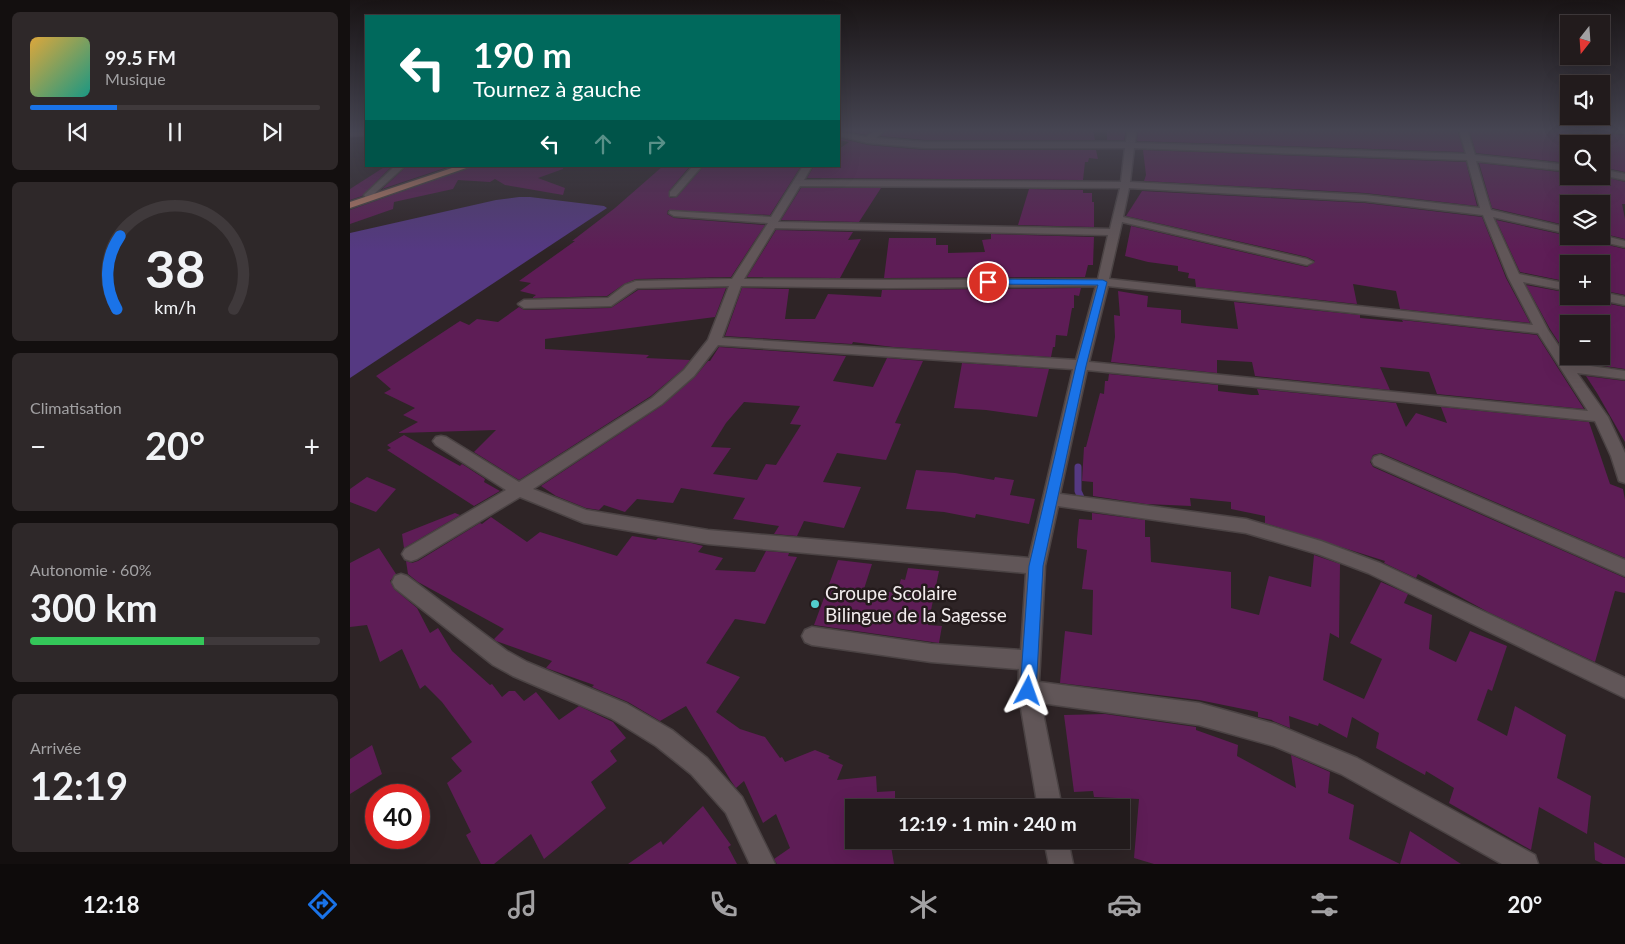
<!DOCTYPE html>
<html lang="fr">
<meta charset="utf-8">
<style>
:root{--surface:#221b1c;--page:#2e2829;--text:#f1f3f6;--muted:#a2a1a3;--line:#3f393b;--accent:#1a73e8}
body{margin:0;font-family:Lato,sans-serif;background:var(--page);color:var(--text);height:100vh;display:flex;flex-direction:column;font-size:19px;white-space:nowrap}
*{box-sizing:border-box;margin:0}
p{font-size:16px;color:var(--muted)}
.icon{flex:none;width:28px;height:28px;fill:none;stroke:currentColor;stroke-width:2;stroke-linecap:round;stroke-linejoin:round}
.map{position:relative;flex:1;overflow:hidden}
.details{display:flex;flex-direction:column;gap:12px;padding:12px;background:#130f0f;width:350px}
.details>*{flex:none}
.banner{position:absolute;left:15px;top:15px;width:475px;height:152px;border-radius:0px;box-shadow:0 5px 20px #0002,0 0 0 1px var(--line);background:#00695c;color:#fff;overflow:hidden}
.needle{width:32px;rotate:197deg}
.buttons{position:absolute;left:1210px;top:15px;display:grid;gap:10px}
.buttons a{display:grid;place-items:center;width:50px;height:50px;border-radius:0px;background:var(--surface);box-shadow:0 5px 20px #0002,0 0 0 1px var(--line);font-size:25px}
.speed{position:absolute;left:15px;top:784px;display:flex;gap:10px;font-size:25px;font-weight:700;text-align:center}
.speed>*{display:grid;place-content:center;width:65px;height:65px;border-radius:50%;background:var(--surface);box-shadow:0 5px 20px #0002,0 0 0 1px var(--line);line-height:1}
.speed .limit{border:8px solid #d22;background:#fff;color:#111}
.pin{position:absolute;display:grid;place-items:center;width:42px;height:42px;color:#fff;margin:-21px;border:2px solid #fff;border-radius:50%;box-shadow:0 1px 5px #0007}
.me{position:absolute;width:55px;margin:-28px;rotate:4deg;stroke-linejoin:round;filter:drop-shadow(0 0 4px #0008)}
.turn{display:flex;align-items:center;gap:18px;height:105px;padding:0 25px;font-size:22px}
.turn .icon{width:65px;height:65px;stroke-width:2.5}
.turn b{display:block;font-size:35px;line-height:42px}
.lanes{display:flex;align-items:center;height:48px;padding:0 25px;background:#0003;justify-content:center;gap:25px;direction:ltr}
.lanes .off{opacity:.35}
.big{font-size:38px;font-weight:700;line-height:1.1}
.details .widget{flex:1;display:flex;flex-direction:column;justify-content:center;gap:8px;min-width:0;padding:0 18px;border-radius:8px;background:var(--page)}
.details .dial{align-items:center;gap:0}
.dial svg{height:130px;overflow:visible;fill:none;stroke:var(--line);stroke-width:7;stroke-linecap:round;text-anchor:middle}
.dial text{fill:var(--text);stroke:none}
.song{display:flex;align-items:center;gap:15px}
.cover{width:60px;height:60px;border-radius:8px;background:linear-gradient(135deg,hsl(40 70% 55%),hsl(170 70% 35%))}
.played{height:5px;border-radius:2px;background:linear-gradient(90deg,var(--accent) 30%,var(--line) 30%)}
.keys{display:flex;justify-content:space-around;direction:ltr}
.heat{display:flex;justify-content:space-between;align-items:center;font-size:28px;direction:ltr}
.charge{height:8px;border-radius:4px;background:linear-gradient(90deg,#34c759 60%,var(--line) 0)}
.trip{position:absolute;left:495px;top:799px;width:285px;height:50px;border-radius:0px;background:var(--surface);box-shadow:0 5px 20px #0002,0 0 0 1px var(--line);font-weight:700;line-height:50px;text-align:center}
.tabs{display:flex;height:80px;justify-content:space-around;align-items:center;background:#0e0b0b;color:var(--muted)}
.tabs .icon{width:35px;height:35px}
.tabs .current{color:var(--accent)}
.tabs b{font-size:22px;color:var(--text)}
main{display:flex;flex:1;min-height:0}
.map>svg:first-child{display:block}
</style>
<main>
<section class="details">
<div class="widget">
<div class="song"><i class="cover"></i><div><b>99.5 FM</b><p>Musique</p></div></div>
<div class="played"></div>
<div class="keys"><svg class="icon" aria-label="previous" viewBox="0 0 24 24"><path d="M18 5L8 12l10 7zM5 5v14"/></svg><svg class="icon" aria-label="pause" viewBox="0 0 24 24"><path d="M8 5v14M16 5v14"/></svg><svg class="icon" aria-label="next" viewBox="0 0 24 24"><path d="M6 5l10 7-10 7zM19 5v14"/></svg></div>
</div>
<div class="widget dial"><svg viewBox="0 0 100 80">
<path d="M14 69A42 42 0 1 1 86 69"/>
<path d="M14 69A42 42 0 0 1 16 24" stroke="#1a73e8"/>
<text x="50" y="56" font-size="32" font-weight="700">38</text>
<text x="50" y="72" font-size="11">km/h</text>
</svg></div>
<div class="widget"><p>Climatisation</p>
<div class="heat"><a>−</a><b class="big">20°</b><a>+</a></div>
</div>
<div class="widget"><p>Autonomie · 60%</p><b class="big">300 km</b><div class="charge"></div></div>
<div class="widget"><p>Arrivée</p><b class="big">12:19</b></div>
</section>
<div class="map">
<svg width="1275" height="864" viewBox="0 0 1275 864">
<rect width="100%" height="100%" fill="#2e2426"/>
<path fill="#553982" d="M 169,197 L 180,197 L 254,206 L 257,208 L 0,378 L 0,233 L 146,200 Z"/>
<g fill="none" stroke-linecap="round" stroke-linejoin="round">
<path stroke="#553982" stroke-width="7" d="M 728,467 L 728,491 L 733,502"/>
</g>
<path fill="#5e1d56" fill-rule="evenodd" d="M 489,129 L 524,129 L 516,135 L 489,130 Z
M 538,129 L 743,129 L 745,140 L 575,140 L 530,136 Z
M 757,129 L 776,129 L 774,140 L 757,140 Z
M 788,129 L 1107,129 L 1114,152 L 787,141 Z
M 1119,129 L 1219,129 L 1219,163 L 1126,153 Z
M 1251,133 L 1275,135 L 1275,172 L 1251,167 Z
M 489,138 L 518,145 L 575,150 L 746,150 L 748,159 L 739,158 L 738,162 L 735,162 L 733,180 L 457,178 L 464,166 L 489,166 L 489,149 L 499,142 L 489,140 Z
M 793,150 L 1116,162 L 1127,206 L 1015,193 L 794,181 L 796,175 Z
M 1129,163 L 1219,173 L 1219,176 L 1250,176 L 1275,182 L 1275,204 L 1272,204 L 1275,219 L 1275,239 L 1251,233 L 1251,204 L 1219,204 L 1219,226 L 1142,208 Z
M 36,166 L 42,166 L 12,196 L 0,200 L 0,189 Z
M 57,166 L 101,166 L 32,189 Z
M 124,166 L 213,166 L 213,169 L 188,178 L 215,188 L 213,195 L 155,185 L 145,179 L 140,182 L 108,180 L 103,189 L 44,202 L 43,209 L 0,224 L 0,210 Z
M 313,166 L 340,166 L 319,191 L 320,198 L 327,197 L 354,166 L 451,166 L 420,215 L 318,210 L 317,214 L 324,218 L 415,225 L 381,277 L 286,279 L 274,284 L 257,296 L 182,298 L 186,295 L 170,291 L 181,283 L 169,281 L 225,241 L 222,241 L 265,208 Z
M 451,188 L 531,188 L 509,222 L 431,220 Z
M 679,189 L 733,190 L 733,193 L 742,193 L 742,202 L 744,202 L 744,227 L 668,225 Z
M 792,191 L 1015,203 L 1132,217 L 1156,278 L 1180,323 L 1050,309 L 1046,291 L 1003,284 L 1007,304 L 846,287 L 845,279 L 838,278 L 839,273 L 828,271 L 828,266 L 798,262 L 775,256 L 781,226 L 957,267 L 965,261 L 957,257 L 776,216 Z
M 1146,220 L 1219,236 L 1233,236 L 1236,240 L 1275,249 L 1275,295 L 1251,290 L 1251,264 L 1219,264 L 1219,282 L 1170,272 Z
M 426,230 L 503,232 L 498,240 L 511,239 L 490,278 L 397,277 Z
M 641,234 L 744,237 L 743,265 L 738,265 L 735,277 L 534,278 L 539,238 L 586,238 L 586,245 L 598,245 L 598,253 L 635,252 L 632,240 L 641,239 Z
M 1176,285 L 1219,293 L 1219,296 L 1275,307 L 1275,369 L 1228,362 L 1227,361 L 1221,361 L 1200,329 ZM 1219,324 L 1251,324 L 1251,356 L 1219,356 Z
M 376,288 L 365,317 L 195,339 L 195,349 L 299,355 L 296,358 L 340,360 L 333,369 L 301,396 L 169,480 L 124,452 L 146,430 L 48,433 L 68,422 L 53,415 L 65,408 L 34,393 L 41,389 L 26,376 L 110,321 L 119,325 L 127,319 L 148,322 L 169,307 L 174,310 L 261,308 L 288,290 Z
M 392,288 L 439,289 L 435,319 L 465,319 L 478,294 L 531,297 L 532,290 L 731,288 L 729,296 L 724,295 L 724,308 L 722,308 L 717,336 L 706,335 L 705,347 L 703,347 L 701,357 L 543,347 L 503,342 L 502,344 L 375,336 Z
M 768,291 L 798,296 L 797,307 L 831,310 L 831,323 L 857,326 L 888,329 L 884,302 L 1010,315 L 1010,318 L 1053,322 L 1052,320 L 1187,335 L 1234,409 L 1087,394 L 1079,372 L 1030,367 L 1040,390 L 905,376 L 902,362 L 867,360 L 867,373 L 761,362 L 765,337 L 764,315 L 770,316 Z
M 369,347 L 496,356 L 483,381 L 523,387 L 537,358 L 573,361 L 545,423 L 551,424 L 536,460 L 487,453 L 473,482 L 511,487 L 494,528 L 454,521 L 447,536 L 424,534 L 429,526 L 383,519 L 395,498 L 331,488 L 323,503 L 287,499 L 275,512 L 254,505 L 249,510 L 236,508 L 206,496 L 191,486 L 313,405 L 345,377 L 358,361 L 360,361 ZM 394,402 L 450,406 L 440,424 L 451,425 L 426,465 L 416,464 L 407,480 L 363,474 L 381,448 L 361,447 L 376,423 Z
M 612,363 L 699,369 L 687,417 L 636,410 L 604,408 Z
M 759,374 L 868,385 L 868,391 L 902,395 L 909,395 L 907,389 L 1046,403 L 1056,427 L 1066,413 L 1097,423 L 1091,407 L 1239,422 L 1260,484 L 1273,489 L 1275,500 L 1275,558 L 1031,453 L 1023,455 L 1020,462 L 1023,467 L 1275,578 L 1275,593 L 1265,591 L 1245,662 L 1138,612 L 1068,574 L 1066,578 L 1034,563 L 1035,561 L 915,523 L 915,516 L 881,509 L 881,502 L 840,498 L 841,506 L 796,504 L 743,496 L 743,482 L 732,481 L 734,447 L 736,447 L 750,393 L 754,394 L 755,381 L 758,381 Z
M 1236,376 L 1275,381 L 1275,442 L 1247,393 Z
M 54,435 L 110,466 L 112,464 L 135,479 L 134,482 L 150,491 L 124,506 L 37,450 L 41,448 L 37,445 Z
M 566,470 L 605,473 L 644,480 L 645,477 L 664,480 L 660,495 L 685,499 L 679,524 L 626,514 L 625,518 L 594,512 L 556,509 Z
M 17,477 L 46,489 L 26,512 L 0,502 L 0,489 Z
M 105,513 L 110,515 L 54,548 L 52,534 Z
M 742,513 L 795,520 L 795,537 L 800,537 L 801,562 L 881,572 L 881,608 L 909,615 L 919,576 L 961,587 L 964,555 L 990,564 L 989,638 L 980,633 L 973,680 L 1014,699 L 1032,659 L 1000,643 L 1031,582 L 1058,594 L 1054,603 L 1082,615 L 1079,649 L 1106,662 L 1120,631 L 1157,646 L 1142,691 L 1138,689 L 1127,720 L 1157,736 L 1165,706 L 1216,735 L 1207,778 L 1241,796 L 1237,834 L 1189,807 L 1181,850 L 1099,803 L 1104,788 L 1076,771 L 1075,775 L 1026,748 L 1029,733 L 1002,717 L 997,738 L 969,723 L 968,726 L 939,716 L 940,728 L 923,721 L 922,720 L 908,717 L 908,712 L 849,700 L 710,683 L 715,631 L 742,635 L 743,590 L 732,589 L 737,550 L 727,548 L 727,539 L 729,519 L 742,520 Z
M 141,517 L 177,542 L 190,532 L 267,556 L 282,536 L 306,540 L 308,538 L 341,543 L 353,546 L 348,552 L 373,558 L 365,570 L 405,572 L 416,551 L 439,553 L 438,556 L 447,557 L 415,624 L 385,619 L 356,663 L 390,677 L 366,712 L 390,729 L 415,737 L 430,758 L 432,757 L 435,762 L 465,750 L 480,756 L 478,758 L 493,765 L 487,780 L 526,776 L 527,792 L 545,791 L 545,808 L 504,808 L 504,840 L 540,840 L 544,864 L 427,864 L 424,859 L 440,848 L 426,814 L 413,823 L 394,781 L 386,788 L 381,781 L 336,706 L 310,721 L 278,702 L 242,687 L 244,685 L 196,668 L 202,661 L 146,641 L 144,639 L 154,629 L 68,582 L 58,574 L 56,561 L 62,563 L 68,561 L 130,523 L 132,524 Z
M 29,548 L 46,574 L 40,581 L 44,589 L 67,608 L 80,633 L 88,628 L 102,651 L 140,685 L 142,684 L 152,697 L 159,691 L 165,691 L 174,701 L 186,692 L 209,720 L 229,706 L 263,722 L 276,738 L 260,751 L 267,761 L 241,782 L 256,808 L 194,859 L 181,834 L 144,864 L 131,864 L 116,835 L 121,832 L 97,783 L 112,771 L 101,758 L 122,742 L 92,702 L 75,685 L 70,689 L 52,649 L 30,662 L 17,625 L 0,627 L 0,563 Z
M 488,560 L 522,564 L 514,589 L 547,593 L 551,579 L 555,580 L 558,568 L 589,571 L 578,625 L 592,626 L 589,643 L 464,625 Z
M 755,714 L 846,727 L 846,730 L 888,745 L 887,756 L 946,788 L 941,755 L 980,772 L 978,793 L 1004,805 L 999,839 L 1050,864 L 1060,831 L 1111,864 L 804,864 L 784,858 L 789,799 L 744,797 L 743,791 L 724,792 L 714,715 Z
M 22,745 L 32,774 L 0,794 L 0,759 Z
M 353,806 L 381,845 L 378,847 L 387,864 L 278,864 L 311,841 L 313,845 Z
M 1244,842 L 1275,858 L 1275,864 L 1253,864 L 1245,860 Z"/>
<g fill="none" stroke-linecap="round" stroke-linejoin="round">
<defs>
<path id="minor" d="M 527,129 L 536,129 L 526,138 L 575,142 L 776,142 L 778,129 L 786,129 L 785,143 L 1116,154 L 1109,129 L 1117,129 L 1125,155 L 1219,165 L 1219,171 L 1126,161 L 1141,210 L 1219,228 L 1219,234 L 1143,217 L 1169,274 L 1219,284 L 1219,291 L 1173,282 L 1198,330 L 1220,363 L 1275,371 L 1275,379 L 1227,373 L 1258,417 L 1275,453 L 1275,483 L 1269,481 L 1261,456 L 1245,421 L 737,370 L 710,494 L 896,519 L 971,541 L 1030,563 L 1275,678 L 1275,698 L 1018,573 L 968,554 L 896,533 L 708,506 L 695,566 L 689,682 L 849,703 L 925,724 L 1007,758 L 1185,855 L 1188,864 L 1152,864 L 991,774 L 924,746 L 849,725 L 691,703 L 712,808 L 688,808 L 668,691 L 669,669 L 581,662 L 462,645 L 455,642 L 452,636 L 455,630 L 462,627 L 581,644 L 671,650 L 676,573 L 358,544 L 234,523 L 170,497 L 67,559 L 61,561 L 55,559 L 52,554 L 55,549 L 156,490 L 86,445 L 83,441 L 86,437 L 91,436 L 96,437 L 169,482 L 302,398 L 334,370 L 358,340 L 379,286 L 287,288 L 261,306 L 174,308 L 168,304 L 174,300 L 258,298 L 275,285 L 286,281 L 382,279 L 418,223 L 324,216 L 319,213 L 320,211 L 421,217 L 453,166 L 462,166 L 454,180 L 771,182 L 775,148 L 575,148 L 518,143 L 489,136 L 489,132 L 516,137 ZM 784,148 L 1117,160 L 1130,208 L 1015,195 L 780,182 ZM 450,186 L 770,188 L 760,229 L 428,222 ZM 779,188 L 1015,201 L 1133,215 L 1158,277 L 1183,325 L 759,279 L 772,222 L 957,265 L 963,262 L 957,259 L 773,217 ZM 425,228 L 758,235 L 748,279 L 538,280 L 394,279 ZM 391,286 L 538,288 L 746,286 L 726,360 L 372,338 ZM 758,286 L 1188,333 L 1238,411 L 739,362 ZM 368,345 L 723,369 L 679,558 L 358,530 L 236,510 L 183,489 L 312,404 L 344,376 Z
M 1233,129 L 1241,129 L 1243,144 L 1235,144 Z
M 1247,129 L 1275,129 L 1275,133 L 1251,131 Z
M 16,131 L 16,135 L 0,136 L 0,132 Z
M 45,166 L 55,166 L 25,193 L 23,200 L 17,200 L 14,195 Z
M 343,166 L 352,166 L 326,196 L 320,196 L 320,192 Z
M 1251,169 L 1275,174 L 1275,180 L 1251,175 Z
M 1251,235 L 1275,241 L 1275,247 L 1236,238 L 1235,236 Z
M 1251,292 L 1275,297 L 1275,305 L 1247,299 L 1245,296 L 1251,296 Z
M 1030,455 L 1275,560 L 1275,576 L 1024,465 L 1022,461 L 1024,457 Z
M 51,574 L 57,576 L 157,651 L 177,662 L 277,704 L 322,730 L 357,758 L 392,797 L 425,864 L 400,864 L 376,813 L 341,774 L 306,746 L 261,718 L 163,676 L 143,665 L 45,588 L 42,582 L 45,576 Z
M 694,840 L 718,840 L 723,864 L 699,864 Z"/>
<path id="major" d="M 108,166 L 122,166 L 0,208 L 0,202 Z"/>
</defs>
<use href="#minor" stroke="#4b4344" stroke-width="3"/>
<use href="#major" stroke="#4b4344" stroke-width="3"/>
<use href="#minor" fill="#615658" fill-rule="evenodd"/>
<use href="#major" fill="#bd7f68" fill-rule="evenodd"/>
</g>
<linearGradient id="sky" x2="0" y2="1"><stop stop-color="#191415"/><stop offset="0.52" stop-color="#464552"/><stop offset="1" stop-color="#464552" stop-opacity="0"/></linearGradient>
<rect width="1275" height="250" fill="url(#sky)"/>
<path fill="#1a73e8" stroke="#114b97" d="M 638,279 L 753,280 L 757,282 L 736,366 L 693,566 L 686,691 L 683,697 L 678,699 L 672,697 L 670,691 L 679,566 L 726,366 L 748,285 L 635,284 L 635,280 Z"/>
<circle fill="#52cdcc" stroke="#241b1c" stroke-width="2" cx="465" cy="604" r="5"/>
<g text-anchor="middle" stroke-width="5" stroke-linejoin="round" paint-order="stroke">
<g font-size="19" fill="#f2eced" stroke="#241b1c" text-anchor="start">
<text x="475" y="600">Groupe Scolaire<tspan x="475" dy="22">Bilingue de la Sagesse</tspan></text>
</g>
</g>
</svg>
<div class="buttons">
<a><svg class="needle" viewBox="-14 -14 28 28"><path d="M0-13l5 13h-10z" fill="#e53935"/><path d="M0 13l5-13h-10z" fill="#a2a1a3"/></svg></a>
<a><svg class="icon" aria-label="sound" viewBox="0 0 24 24"><path d="M4 9h4l5-4v14l-5-4H4zM17 9q2 3 0 6"/></svg></a>
<a><svg class="icon" aria-label="search" viewBox="0 0 24 24"><circle cx="10" cy="10" r="6"/><path d="M15 15l6 6"/></svg></a>
<a><svg class="icon" aria-label="layers" viewBox="0 0 24 24"><path d="M12 4l9 5-9 5-9-5zM3 14l9 5 9-5"/></svg></a>
<a>+</a>
<a>−</a>
</div>
<div class="speed"><div class="limit">40</div></div>
<div class="pin" style="left:638px;top:282px;background:#d93025"><svg class="icon" aria-label="arrive" viewBox="0 0 24 24"><path d="M6 21V4h12l-3 4 3 4H6"/></svg></div>
<svg class="me" style="left:678px;top:691px" viewBox="-20 -20 40 40"><path d="M0-17L14 15 0 8-14 15z" fill="#1a73e8" stroke="#fff" stroke-width="4"/></svg>
<div class="trip">12:19 · 1 min · 240 m</div>
<div class="banner">
<div class="turn"><svg class="icon" aria-label="left" viewBox="0 0 24 24"><path d="M17 20v-9H6M10 6l-5 5 5 5"/></svg><div><b>190 m</b>Tournez à gauche</div></div>
<div class="lanes"><svg class="icon" aria-label="left" viewBox="0 0 24 24"><path d="M17 20v-9H6M10 6l-5 5 5 5"/></svg><svg class="icon off" aria-label="ahead" viewBox="0 0 24 24"><path d="M12 20V5M6 11l6-6 6 6"/></svg><svg class="icon off" aria-label="right" viewBox="0 0 24 24"><path d="M7 20v-9h11M14 6l5 5-5 5"/></svg></div>
</div>
</div>
</main>
<nav class="tabs">
<b>12:18</b>
<svg class="icon current" aria-label="directions" viewBox="0 0 24 24"><path d="M12 3l9 9-9 9-9-9zM9 14v-3h6M13 9l2 2-2 2"/></svg>
<svg class="icon" aria-label="music" viewBox="0 0 24 24"><path d="M9 18V5l10-2v13"/><circle cx="6" cy="18" r="3"/><circle cx="16" cy="16" r="3"/></svg>
<svg class="icon" aria-label="phone" viewBox="0 0 24 24"><path d="M5 4h4l2 5-3 2q2 4 5 5l2-3 5 2v4C11 20 4 13 5 4z"/></svg>
<svg class="icon" aria-label="climate" viewBox="0 0 24 24"><path d="M12 3v18M4 7l16 10M4 17L20 7"/></svg>
<svg class="icon" aria-label="car" viewBox="0 0 24 24"><path d="M5 17H2v-5l4-1 3-4h7l3 4 3 1v5h-3M9 17h6M6 11h13"/><circle cx="7" cy="17" r="2"/><circle cx="17" cy="17" r="2"/></svg>
<svg class="icon" aria-label="filters" viewBox="0 0 24 24"><path d="M4 7h16M4 17h16"/><circle cx="9" cy="7" r="2"/><circle cx="15" cy="17" r="2"/></svg>
<b>20°</b>
</nav>
